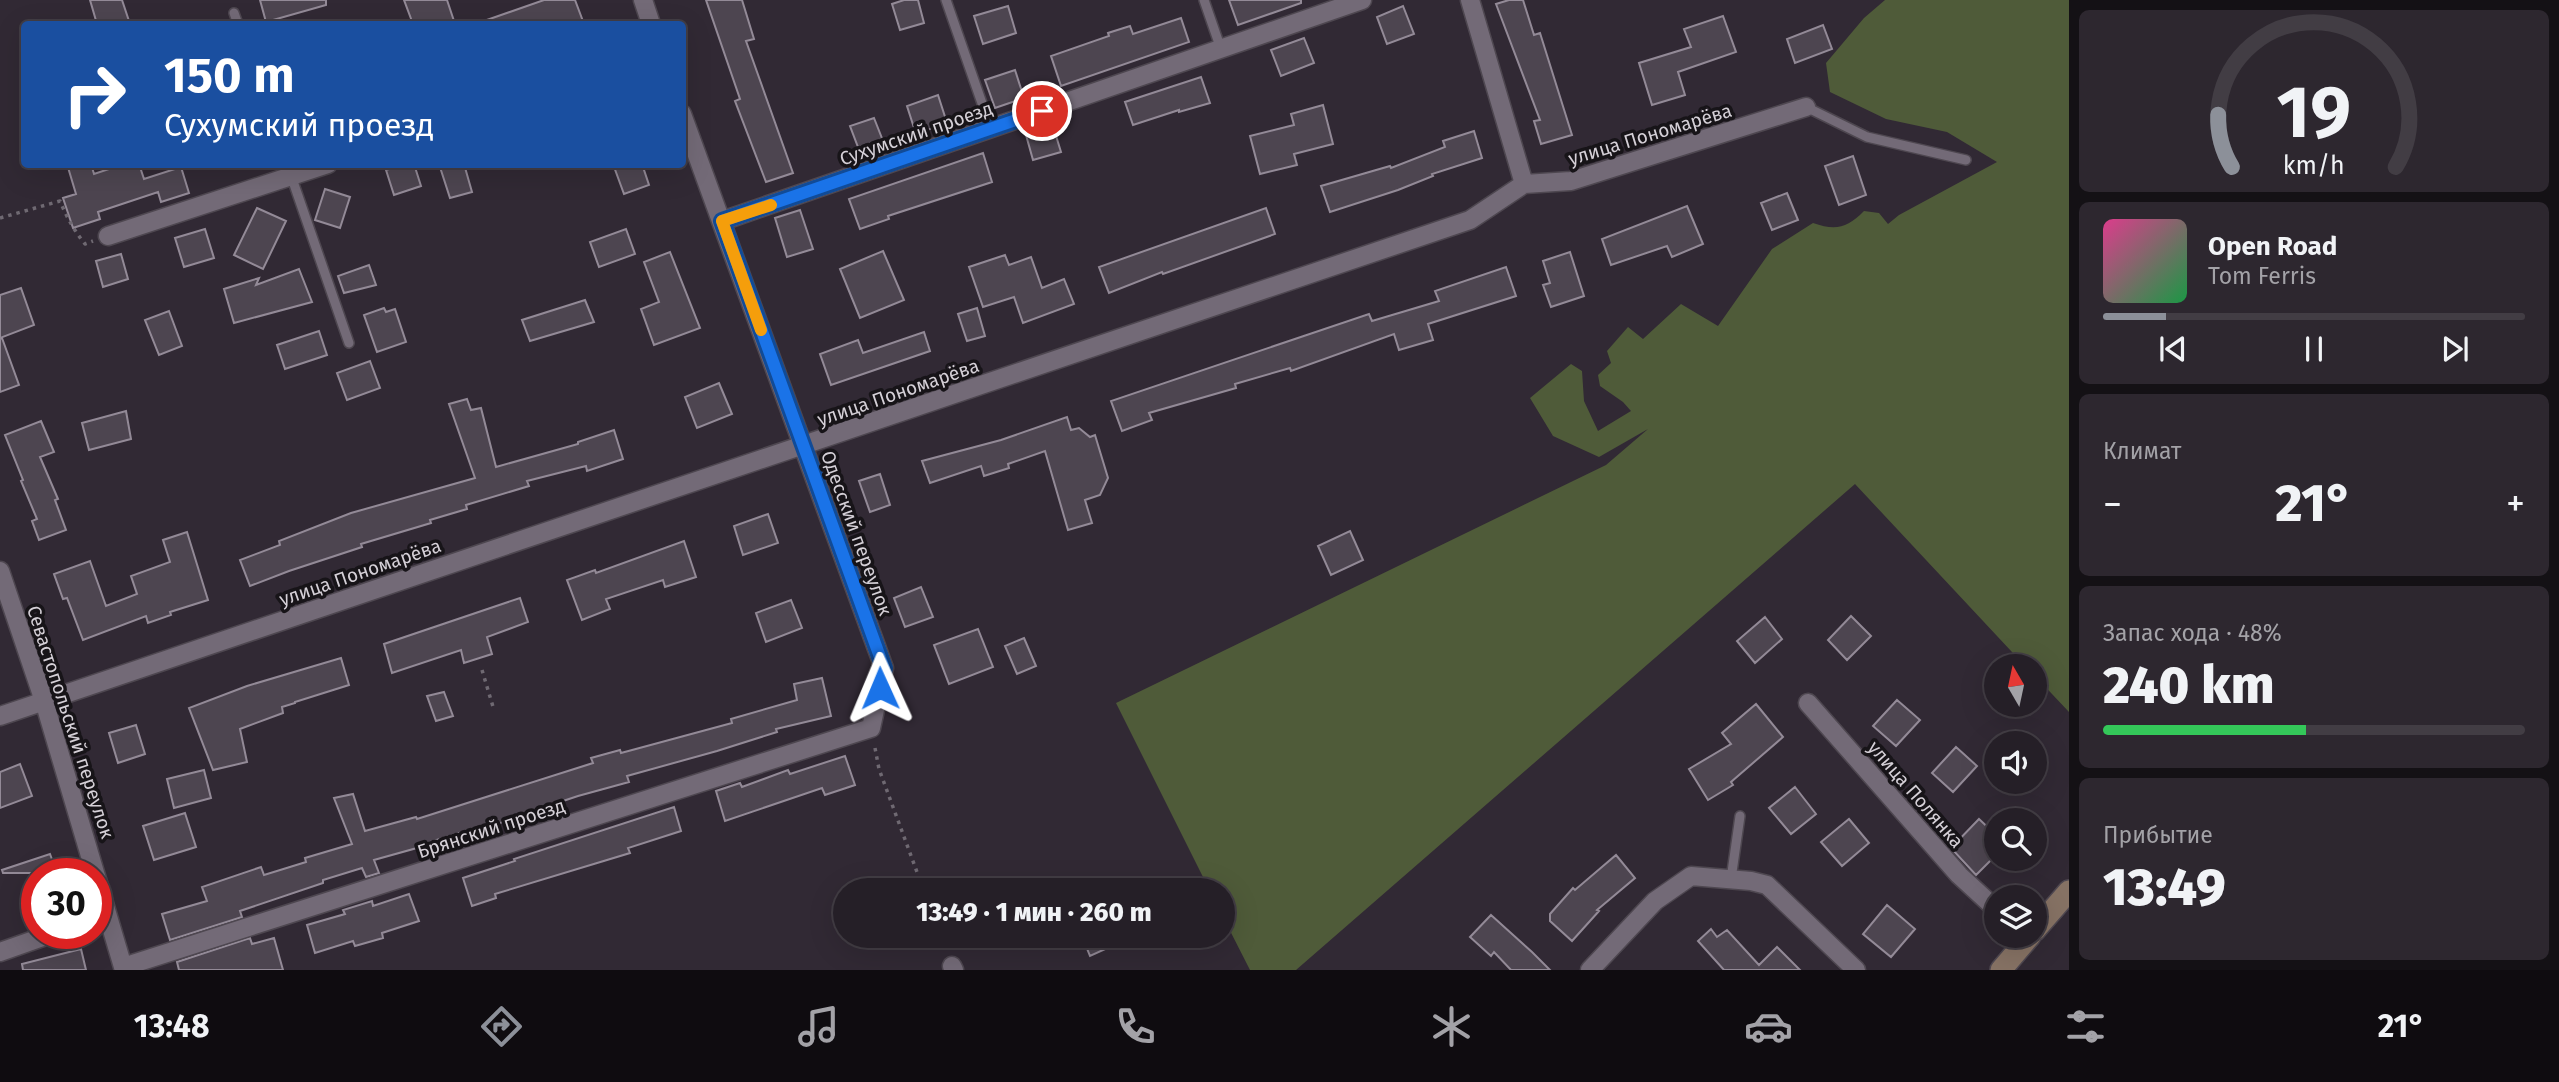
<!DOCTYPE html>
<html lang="ru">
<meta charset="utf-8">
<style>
:root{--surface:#251f27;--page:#2d272f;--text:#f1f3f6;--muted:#a3a2a7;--line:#423d44;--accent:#8c9099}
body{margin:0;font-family:"Fira Sans",sans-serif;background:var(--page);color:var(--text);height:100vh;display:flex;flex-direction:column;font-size:26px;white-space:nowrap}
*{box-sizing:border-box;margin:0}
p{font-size:23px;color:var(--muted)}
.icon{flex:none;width:38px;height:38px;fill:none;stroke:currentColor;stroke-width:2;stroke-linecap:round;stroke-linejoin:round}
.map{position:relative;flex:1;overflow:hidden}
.details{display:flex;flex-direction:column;gap:10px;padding:10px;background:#141115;width:490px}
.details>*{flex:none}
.banner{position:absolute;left:21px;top:21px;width:665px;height:147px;border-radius:7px;box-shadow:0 7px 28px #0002,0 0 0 2px var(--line);background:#1a4fa0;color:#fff;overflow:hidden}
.needle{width:46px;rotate:351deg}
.fabs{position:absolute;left:1984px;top:654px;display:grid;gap:14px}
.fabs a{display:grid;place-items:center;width:63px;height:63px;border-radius:50%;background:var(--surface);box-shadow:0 7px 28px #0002,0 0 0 2px var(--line);font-size:35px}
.speed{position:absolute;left:21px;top:858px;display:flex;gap:14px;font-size:35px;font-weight:700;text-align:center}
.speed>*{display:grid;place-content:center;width:91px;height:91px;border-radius:50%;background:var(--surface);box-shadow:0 7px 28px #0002,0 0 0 2px var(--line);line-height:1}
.speed .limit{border:10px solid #d22;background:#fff;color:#111}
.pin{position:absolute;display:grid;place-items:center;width:60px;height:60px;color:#fff;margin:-30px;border:4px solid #fff;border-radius:50%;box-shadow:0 2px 7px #0007}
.me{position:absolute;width:77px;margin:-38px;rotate:359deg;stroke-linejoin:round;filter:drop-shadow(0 0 5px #0008)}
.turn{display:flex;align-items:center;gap:24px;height:147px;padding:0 28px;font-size:32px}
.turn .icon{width:91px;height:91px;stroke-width:2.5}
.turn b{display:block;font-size:49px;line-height:60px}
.big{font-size:52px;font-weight:800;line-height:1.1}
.details .tile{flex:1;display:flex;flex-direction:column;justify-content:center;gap:10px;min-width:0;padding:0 24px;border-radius:10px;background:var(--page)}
.details .dial{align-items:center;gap:0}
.dial svg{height:182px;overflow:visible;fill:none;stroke:var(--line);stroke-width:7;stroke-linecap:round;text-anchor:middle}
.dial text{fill:var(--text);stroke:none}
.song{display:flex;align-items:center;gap:21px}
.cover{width:84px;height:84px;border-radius:10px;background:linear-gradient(135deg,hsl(330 70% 55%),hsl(140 70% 35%))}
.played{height:7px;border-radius:4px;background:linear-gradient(90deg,var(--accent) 15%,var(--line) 15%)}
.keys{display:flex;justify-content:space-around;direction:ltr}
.heat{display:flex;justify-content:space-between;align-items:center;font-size:38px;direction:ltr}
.charge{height:10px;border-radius:5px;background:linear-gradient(90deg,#34c759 48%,var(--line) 0)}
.trip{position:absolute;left:833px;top:878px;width:402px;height:70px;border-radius:35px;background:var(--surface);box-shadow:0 7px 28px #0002,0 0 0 2px var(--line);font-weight:800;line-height:70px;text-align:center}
.tabs{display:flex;height:112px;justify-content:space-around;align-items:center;background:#0f0c10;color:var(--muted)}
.tabs .icon{width:49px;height:49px}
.tabs .active{color:var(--accent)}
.tabs b{font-size:32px;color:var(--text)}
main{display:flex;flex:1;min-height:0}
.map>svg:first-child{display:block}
</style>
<main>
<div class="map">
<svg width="2069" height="970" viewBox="0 0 2069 970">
<rect width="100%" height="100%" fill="#312934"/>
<path fill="#4f5b39" d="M 1885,0 L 2069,0 L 2069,712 L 2035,676 L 2035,667 L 2026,667 L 1855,484 L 1296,970 L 1250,970 L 1223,917 L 1223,891 L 1210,891 L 1116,703 L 1606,465 L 1648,429 L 1599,457 L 1553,436 L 1530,398 L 1571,364 L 1582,371 L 1584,401 L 1598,431 L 1631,411 L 1623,402 L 1600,386 L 1598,375 L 1611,363 L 1607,351 L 1628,327 L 1643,339 L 1681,304 L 1718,326 L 1772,249 L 1813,223 C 1836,231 1847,228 1864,211 L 1879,213 L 1888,224 L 1899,215 L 1997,162 L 1947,132 L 1886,119 L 1830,92 L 1826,63 L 1864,18 Z"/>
<path fill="#4d4550" stroke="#938a97" stroke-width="2" d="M 90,0 L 122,0 L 130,24 L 97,24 Z
M 260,0 L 326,0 L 326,5 L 266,22 Z
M 404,0 L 447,0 L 455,24 L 413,24 Z
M 544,0 L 575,0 L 584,24 L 481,24 L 481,22 Z
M 706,0 L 742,0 L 754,39 L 746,41 L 793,173 L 766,182 L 735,101 L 740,99 Z
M 904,0 L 918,0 L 924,23 L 900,30 L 892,4 Z
M 1229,0 L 1301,0 L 1301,3 L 1238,25 Z
M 1509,0 L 1523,0 L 1534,35 L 1540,33 L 1572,135 L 1541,144 L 1534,121 L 1540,120 L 1496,4 Z
M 1008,6 L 1016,33 L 983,44 L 974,16 Z
M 1403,6 L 1414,34 L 1387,44 L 1377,17 Z
M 1723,16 L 1736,52 L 1678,72 L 1685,95 L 1652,105 L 1639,63 L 1691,47 L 1684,29 Z
M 1181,18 L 1189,42 L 1061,86 L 1051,56 L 1109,36 L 1108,33 L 1130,26 L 1133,34 Z
M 1823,25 L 1832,49 L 1795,63 L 1787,39 Z
M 1304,38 L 1314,63 L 1281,76 L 1271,50 Z
M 1015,70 L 1024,98 L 995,108 L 985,80 Z
M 1201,77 L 1210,103 L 1179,112 L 1179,110 L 1133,125 L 1125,102 Z
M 938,95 L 947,123 L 916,134 L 907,106 Z
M 1323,105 L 1333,144 L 1294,154 L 1297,165 L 1260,174 L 1250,136 L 1294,125 L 1291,114 Z
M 874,118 L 885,146 L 861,155 L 850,126 Z
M 1053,126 L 1061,152 L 1033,160 L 1026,135 Z
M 1474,131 L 1482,158 L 1432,174 L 1433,176 L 1398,190 L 1330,212 L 1321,186 L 1390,166 L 1391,168 L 1445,147 L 1443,141 Z
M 983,153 L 992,182 L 888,216 L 889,219 L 860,229 L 849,199 Z
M 1853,156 L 1866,195 L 1839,205 L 1825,166 Z
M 67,164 L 91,164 L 94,174 L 124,164 L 139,164 L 144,179 L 181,167 L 189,193 L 161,202 L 158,192 L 98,212 L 100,219 L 73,228 L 63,198 L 76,194 Z
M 405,164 L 414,164 L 421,186 L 394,195 L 386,170 Z
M 439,164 L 464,164 L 472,192 L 450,198 Z
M 613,164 L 642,164 L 649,185 L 624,194 Z
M 325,189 L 350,197 L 340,228 L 315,220 Z
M 1787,193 L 1798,220 L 1772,230 L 1761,203 Z
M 1687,206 L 1703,244 L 1672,257 L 1667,246 L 1611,265 L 1602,239 Z
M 257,208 L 286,221 L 263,269 L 234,255 Z
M 1266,208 L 1275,234 L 1163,274 L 1162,272 L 1109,293 L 1099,267 Z
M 800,210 L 813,249 L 787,257 L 775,218 Z
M 205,229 L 214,258 L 184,267 L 175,238 Z
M 626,229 L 635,254 L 599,267 L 590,242 Z
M 883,251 L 904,300 L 860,318 L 840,269 Z
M 670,252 L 700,328 L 654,345 L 641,309 L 659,302 L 644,262 Z
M 1570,252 L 1584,296 L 1551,307 L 1543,285 L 1550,283 L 1543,261 Z
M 121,254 L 128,279 L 103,287 L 96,261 Z
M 1005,255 L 1009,265 L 1031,257 L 1042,288 L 1064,279 L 1074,304 L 1023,323 L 1014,297 L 983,307 L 969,267 Z
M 369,265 L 376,285 L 344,293 L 338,276 Z
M 1506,267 L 1516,296 L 1428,324 L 1433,340 L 1399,350 L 1394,334 L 1291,371 L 1290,368 L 1235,384 L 1236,388 L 1149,413 L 1152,420 L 1122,431 L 1111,401 L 1369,314 L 1372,321 L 1439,301 L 1435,291 Z
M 299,269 L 312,302 L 234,323 L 224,289 L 259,278 L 256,285 Z
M 21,288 L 34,325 L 0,338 L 0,295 Z
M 585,300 L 594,322 L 530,341 L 522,320 Z
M 384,308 L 386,312 L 395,309 L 406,342 L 377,352 L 364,315 Z
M 977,308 L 985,336 L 967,341 L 958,314 Z
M 169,311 L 182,346 L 159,355 L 145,320 Z
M 319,331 L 327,355 L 285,369 L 277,345 Z
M 924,332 L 930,351 L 831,385 L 820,354 L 858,340 L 863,353 Z
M 2,338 L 19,385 L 0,392 L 0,339 Z
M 370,361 L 380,388 L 347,400 L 337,373 Z
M 719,383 L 732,414 L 697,428 L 685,397 Z
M 467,399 L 471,410 L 481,408 L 496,467 L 578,444 L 578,442 L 614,430 L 623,459 L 587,471 L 586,466 L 527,481 L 529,486 L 466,505 L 467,509 L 430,520 L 431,523 L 361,544 L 362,547 L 289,571 L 250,586 L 240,560 L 280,545 L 279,541 L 351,513 L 475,478 L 449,404 Z
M 126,411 L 131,439 L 89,450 L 82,423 Z
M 1067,417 L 1071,430 L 1079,428 L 1090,437 L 1095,435 L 1108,478 L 1100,495 L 1085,500 L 1092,523 L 1068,530 L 1045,451 L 1008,464 L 1009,468 L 984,476 L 981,466 L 930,483 L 922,461 L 1001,440 Z
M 41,421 L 54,452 L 40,457 L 58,499 L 55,500 L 66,530 L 39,540 L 32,521 L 37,519 L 21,481 L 23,480 L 5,435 Z
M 880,474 L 890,505 L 870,512 L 859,481 Z
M 768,514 L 778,543 L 743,555 L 734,526 Z
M 1350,531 L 1363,560 L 1331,575 L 1318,546 Z
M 187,532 L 208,600 L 170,612 L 171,615 L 148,623 L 146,616 L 83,640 L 67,598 L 63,599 L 54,574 L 90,561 L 106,606 L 137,594 L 131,576 L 170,562 L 163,540 Z
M 684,541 L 696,577 L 665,587 L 663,580 L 606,599 L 610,609 L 582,620 L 567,580 L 595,570 L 596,573 Z
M 921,587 L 933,617 L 905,627 L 894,598 Z
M 520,598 L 528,622 L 487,637 L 492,654 L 464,663 L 461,650 L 392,673 L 384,644 Z
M 791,600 L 802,628 L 766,642 L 756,613 Z
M 1851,616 L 1871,636 L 1847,660 L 1828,640 Z
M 1765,617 L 1782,639 L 1755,663 L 1737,641 Z
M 978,629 L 993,667 L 949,684 L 934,645 Z
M 1024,638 L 1036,666 L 1017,674 L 1005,646 Z
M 341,658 L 349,685 L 295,702 L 295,703 L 282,707 L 283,713 L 240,729 L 247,762 L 213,770 L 189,708 L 247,686 Z
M 822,678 L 831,716 L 776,729 L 777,732 L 717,751 L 627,776 L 629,782 L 578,796 L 527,813 L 527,815 L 493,825 L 492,823 L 423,844 L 424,846 L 374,860 L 379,873 L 366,877 L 362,868 L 323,880 L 323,883 L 240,911 L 242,917 L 170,940 L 162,914 L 207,901 L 202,887 L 261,867 L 264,875 L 306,862 L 305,858 L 352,844 L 334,798 L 353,794 L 365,831 L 416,817 L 417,819 L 593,763 L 591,758 L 620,750 L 621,753 L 732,723 L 731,719 L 797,700 L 794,684 Z
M 444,692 L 453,716 L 436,721 L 427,696 Z
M 1897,700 L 1920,720 L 1896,746 L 1873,726 Z
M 1756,704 L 1783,737 L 1731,782 L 1733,785 L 1708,800 L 1689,769 L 1731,744 L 1722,733 Z
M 136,725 L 145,754 L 118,763 L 109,733 Z
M 1956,747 L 1977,766 L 1953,792 L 1932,773 Z
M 845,756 L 855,785 L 825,795 L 822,788 L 725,821 L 716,791 L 740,783 L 742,787 L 788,770 L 790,774 Z
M 20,764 L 32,796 L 0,808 L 0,772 Z
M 204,770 L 211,798 L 174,808 L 167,779 Z
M 1795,787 L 1816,814 L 1791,834 L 1769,808 Z
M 674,807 L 681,831 L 628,848 L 630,853 L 495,894 L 496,898 L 472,906 L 463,878 L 515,861 L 514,859 Z
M 185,813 L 196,847 L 154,860 L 143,826 Z
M 1849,819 L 1869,843 L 1842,866 L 1821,842 Z
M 1979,819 L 1997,836 L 1997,854 L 1976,875 L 1951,848 Z
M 50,854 L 57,873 L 3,873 L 2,870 Z
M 1616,855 L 1635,878 L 1597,910 L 1599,911 L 1572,941 L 1550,921 L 1550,914 L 1573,888 L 1575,890 Z
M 409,894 L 419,921 L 382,933 L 383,938 L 355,946 L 353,941 L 315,953 L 307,925 L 345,914 L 343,910 L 372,901 L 373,906 Z
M 1887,905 L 1915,929 L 1891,957 L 1863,934 Z
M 1491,915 L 1532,952 L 1550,970 L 1511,970 L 1494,952 L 1491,956 L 1470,937 Z
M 1711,929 L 1717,937 L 1727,930 L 1759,965 L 1777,947 L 1800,970 L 1724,970 L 1698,941 Z
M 1082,936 L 1134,936 L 1090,956 Z
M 250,938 L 252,944 L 274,938 L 283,970 L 179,970 L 177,962 Z
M 81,949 L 86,970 L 23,970 L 22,964 Z"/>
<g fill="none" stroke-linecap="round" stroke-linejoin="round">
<defs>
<path id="lane" d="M 946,0 L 991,129
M 1204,0 L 1221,49
M 234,13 L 238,24
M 1806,107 L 1867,137 L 1966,160
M 287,164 L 349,343
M 1731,879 L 1740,816"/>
<path id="street" d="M 643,0 L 651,24
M 1470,0 L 1524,184
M 722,221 L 1362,0
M 108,236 L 328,164
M 0,571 L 44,701 L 123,967 L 871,728 L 884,668 L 682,114
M 1808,703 L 1959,875 L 1997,910
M 0,716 L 1470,220 L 1524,184 L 1571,181 L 1806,107
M 0,952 L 54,933
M 952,966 L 954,970
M 1590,970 L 1655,901 L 1691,876 L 1751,881 L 1767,885 L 1856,970"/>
<path id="secondary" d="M 2035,930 L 2069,891
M 2001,970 L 2030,936"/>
</defs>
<use href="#lane" stroke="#4e4750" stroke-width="12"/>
<use href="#street" stroke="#4e4750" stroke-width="21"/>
<use href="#secondary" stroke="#4e4750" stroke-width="24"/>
<path stroke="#6f6972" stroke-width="3.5" stroke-dasharray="3.5 5" stroke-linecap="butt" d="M 0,218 L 60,201 C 67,218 74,230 85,244 L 93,241
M 482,670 L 494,710
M 875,748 L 879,769 L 924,891
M 941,936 L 945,947"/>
<use href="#lane" stroke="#736a77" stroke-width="9"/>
<use href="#street" stroke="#736a77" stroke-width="18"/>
<use href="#secondary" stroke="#867264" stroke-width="21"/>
</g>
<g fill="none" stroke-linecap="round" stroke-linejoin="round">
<defs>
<path id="route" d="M 880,688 L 884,668 L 722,221 L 1042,111"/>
</defs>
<use href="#route" stroke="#114b97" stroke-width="18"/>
<use href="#route" stroke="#1a73e8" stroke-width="12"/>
<path stroke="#f59e0b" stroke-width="12" d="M 761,330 L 722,221 L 771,205"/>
</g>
<g text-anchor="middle" stroke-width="7" stroke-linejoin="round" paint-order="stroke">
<g font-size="19" fill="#d5d0d7" stroke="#171418">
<text transform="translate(916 133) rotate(-19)" y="7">Сухумский проезд</text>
<text transform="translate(1650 134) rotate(-17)" y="7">улица Пономарёва</text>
<text transform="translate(898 392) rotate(-19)" y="7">улица Пономарёва</text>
<text transform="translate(857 533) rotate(70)" y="7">Одесский переулок</text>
<text transform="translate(360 572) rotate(-19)" y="7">улица Пономарёва</text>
<text transform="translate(71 722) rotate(72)" y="7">Севастопольский переулок</text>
<text transform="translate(1916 794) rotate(49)" y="7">улица Полянка</text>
<text transform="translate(491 828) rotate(-18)" y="7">Брянский проезд</text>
</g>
</g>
</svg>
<div class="fabs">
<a><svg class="needle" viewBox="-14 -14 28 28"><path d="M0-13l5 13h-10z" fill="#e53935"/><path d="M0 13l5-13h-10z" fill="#a3a2a7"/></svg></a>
<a><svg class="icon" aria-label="sound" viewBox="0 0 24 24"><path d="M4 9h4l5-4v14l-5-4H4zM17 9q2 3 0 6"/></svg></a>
<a><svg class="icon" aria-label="search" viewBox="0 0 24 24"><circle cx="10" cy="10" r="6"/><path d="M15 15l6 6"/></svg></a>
<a><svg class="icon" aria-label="layers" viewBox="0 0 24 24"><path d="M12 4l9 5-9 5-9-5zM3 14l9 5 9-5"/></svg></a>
</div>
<div class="speed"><div class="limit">30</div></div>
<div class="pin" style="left:1042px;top:111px;background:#d93025"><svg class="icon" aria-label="arrive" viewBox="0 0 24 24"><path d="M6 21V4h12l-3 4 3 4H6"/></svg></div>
<svg class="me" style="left:880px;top:688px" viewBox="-20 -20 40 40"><path d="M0-17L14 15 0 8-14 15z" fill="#1a73e8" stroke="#fff" stroke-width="4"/></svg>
<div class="trip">13:49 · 1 мин · 260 m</div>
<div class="banner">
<div class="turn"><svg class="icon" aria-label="right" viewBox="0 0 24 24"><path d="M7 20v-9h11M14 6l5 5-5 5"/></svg><div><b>150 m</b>Сухумский проезд</div></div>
</div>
</div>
<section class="details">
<div class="tile dial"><svg viewBox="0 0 100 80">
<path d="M14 69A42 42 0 1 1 86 69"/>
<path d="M14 69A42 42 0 0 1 8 46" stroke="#8c9099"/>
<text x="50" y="56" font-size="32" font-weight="700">19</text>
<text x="50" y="72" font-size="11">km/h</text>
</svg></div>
<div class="tile">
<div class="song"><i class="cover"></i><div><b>Open Road</b><p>Tom Ferris</p></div></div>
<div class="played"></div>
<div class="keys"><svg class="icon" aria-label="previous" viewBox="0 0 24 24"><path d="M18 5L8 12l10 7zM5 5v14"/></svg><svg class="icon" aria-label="pause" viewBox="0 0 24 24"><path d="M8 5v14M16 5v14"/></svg><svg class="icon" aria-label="next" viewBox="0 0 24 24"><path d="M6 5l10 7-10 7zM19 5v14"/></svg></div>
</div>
<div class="tile"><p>Климат</p>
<div class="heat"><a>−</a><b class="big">21°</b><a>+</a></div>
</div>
<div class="tile"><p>Запас хода · 48%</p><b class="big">240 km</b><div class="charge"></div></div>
<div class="tile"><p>Прибытие</p><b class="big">13:49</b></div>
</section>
</main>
<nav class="tabs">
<b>13:48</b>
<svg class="icon active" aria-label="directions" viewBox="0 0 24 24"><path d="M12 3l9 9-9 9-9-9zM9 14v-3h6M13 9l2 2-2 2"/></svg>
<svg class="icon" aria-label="music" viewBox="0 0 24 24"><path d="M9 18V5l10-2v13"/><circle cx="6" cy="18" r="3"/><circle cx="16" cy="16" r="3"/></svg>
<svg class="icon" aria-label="phone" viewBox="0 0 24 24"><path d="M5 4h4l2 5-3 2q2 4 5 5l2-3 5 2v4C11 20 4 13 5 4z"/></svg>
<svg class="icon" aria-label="climate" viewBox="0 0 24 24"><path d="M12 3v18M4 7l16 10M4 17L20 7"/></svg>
<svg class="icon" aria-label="car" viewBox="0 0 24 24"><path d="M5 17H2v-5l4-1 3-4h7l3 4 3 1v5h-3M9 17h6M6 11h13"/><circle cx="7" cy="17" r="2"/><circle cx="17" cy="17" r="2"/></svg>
<svg class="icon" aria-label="filters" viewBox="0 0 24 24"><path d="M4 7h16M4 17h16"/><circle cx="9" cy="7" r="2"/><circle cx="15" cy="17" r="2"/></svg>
<b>21°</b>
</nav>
